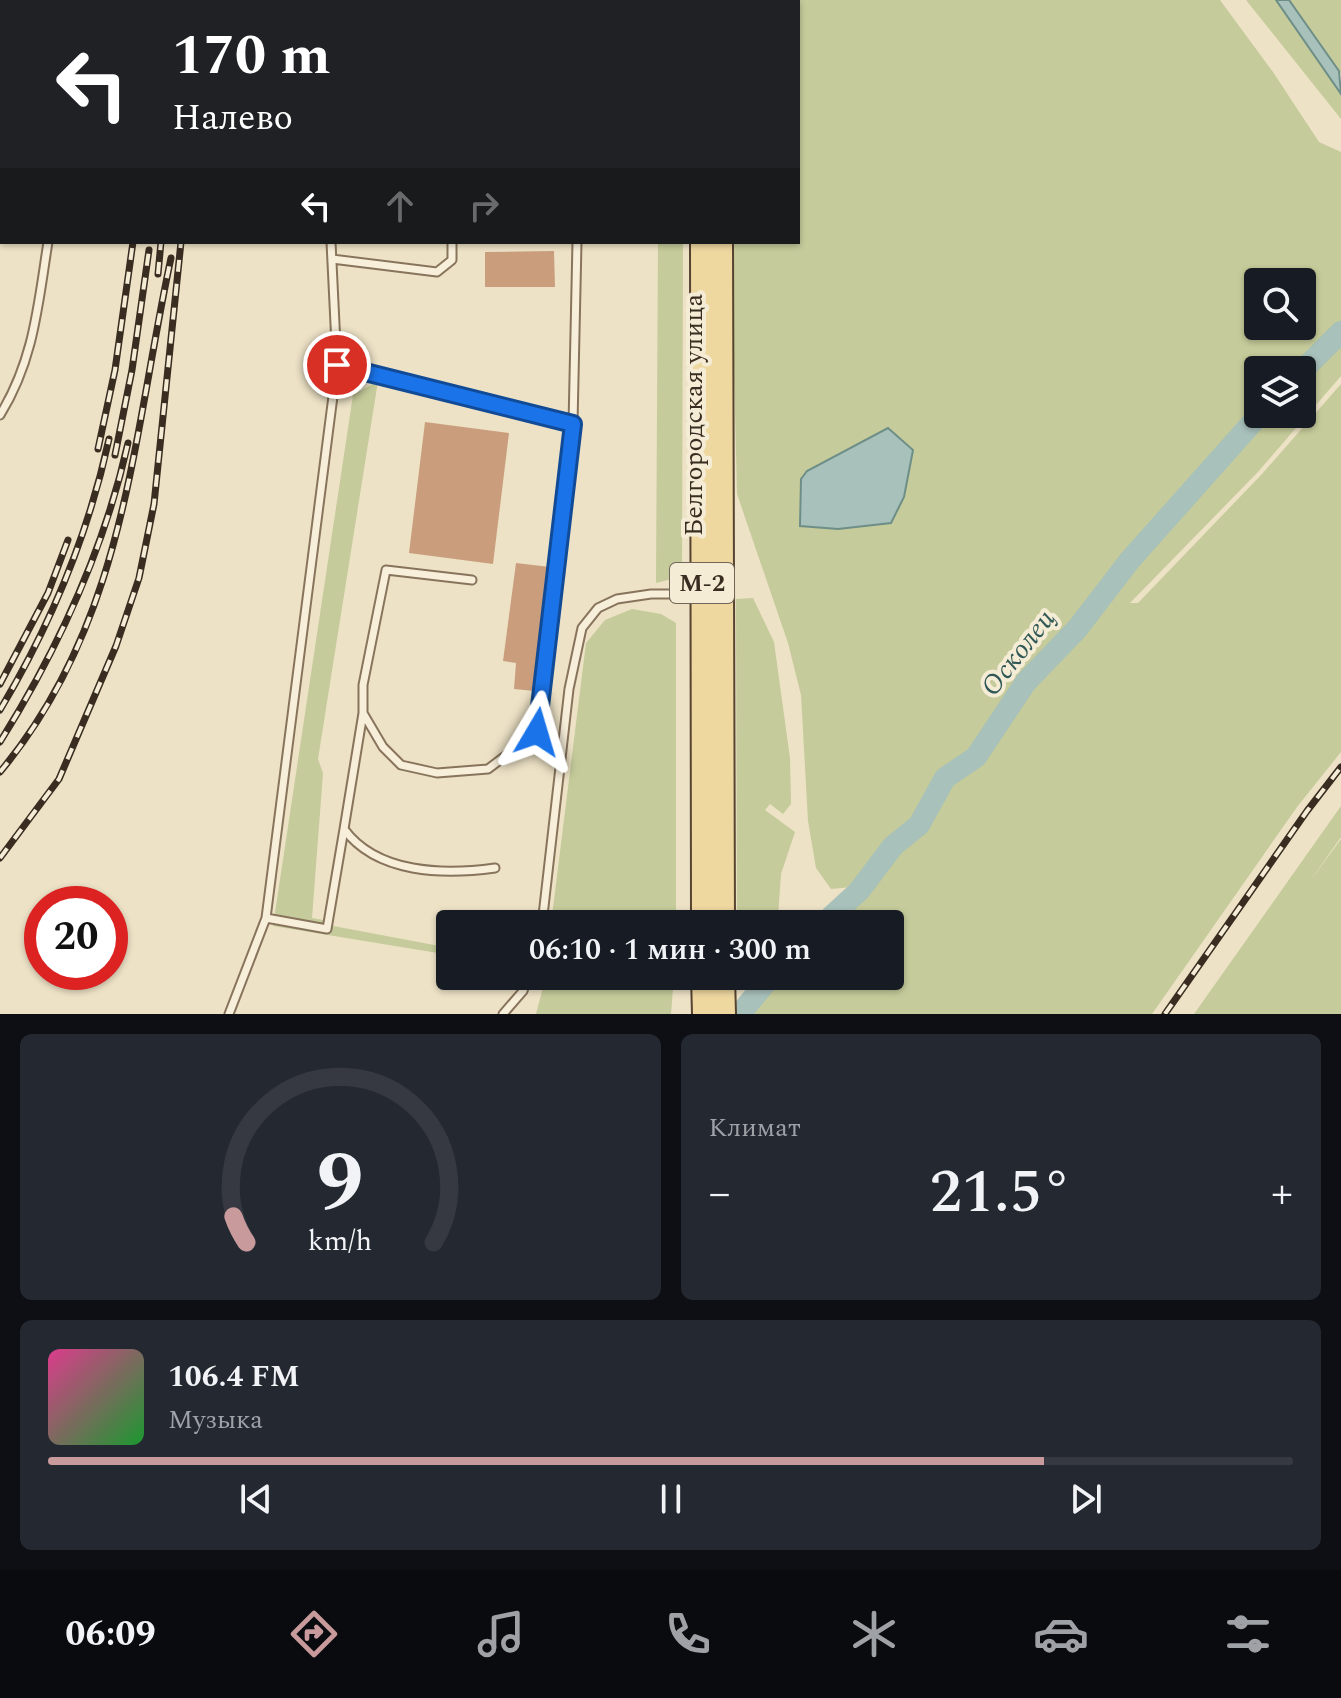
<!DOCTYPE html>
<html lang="ru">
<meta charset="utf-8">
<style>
:root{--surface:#171b24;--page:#242831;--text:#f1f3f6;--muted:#9ea1a6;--line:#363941;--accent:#c89a9c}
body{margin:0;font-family:Spectral,serif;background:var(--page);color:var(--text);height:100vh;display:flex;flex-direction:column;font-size:30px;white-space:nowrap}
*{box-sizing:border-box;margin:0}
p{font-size:26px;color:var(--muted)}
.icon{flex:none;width:44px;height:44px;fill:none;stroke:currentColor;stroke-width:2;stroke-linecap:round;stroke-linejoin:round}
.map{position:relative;height:1014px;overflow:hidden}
.side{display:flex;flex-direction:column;gap:20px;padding:20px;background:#0d0f14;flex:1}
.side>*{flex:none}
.guide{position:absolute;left:0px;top:0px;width:800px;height:244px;box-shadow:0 2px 6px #0004;background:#202124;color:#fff;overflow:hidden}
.tools{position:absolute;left:1244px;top:268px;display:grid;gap:16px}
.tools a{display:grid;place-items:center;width:72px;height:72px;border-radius:8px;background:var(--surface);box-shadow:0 2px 6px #0004;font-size:40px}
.speed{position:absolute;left:24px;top:886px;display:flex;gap:16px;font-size:40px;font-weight:700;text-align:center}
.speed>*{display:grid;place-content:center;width:104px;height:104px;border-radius:50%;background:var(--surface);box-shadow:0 2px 6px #0004;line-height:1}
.speed .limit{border:12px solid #d22;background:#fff;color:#111}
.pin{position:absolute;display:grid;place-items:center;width:68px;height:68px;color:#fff;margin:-34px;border:4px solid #fff;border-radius:50%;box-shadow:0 2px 8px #0007}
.me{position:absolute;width:88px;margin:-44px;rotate:7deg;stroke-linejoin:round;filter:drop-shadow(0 0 6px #0008)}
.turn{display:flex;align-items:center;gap:28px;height:168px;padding:0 40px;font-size:36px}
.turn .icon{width:104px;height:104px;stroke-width:2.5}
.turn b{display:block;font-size:56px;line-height:68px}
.lanes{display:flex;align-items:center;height:76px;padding:0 40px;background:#0003;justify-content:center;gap:40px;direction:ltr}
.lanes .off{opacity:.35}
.big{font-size:60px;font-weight:600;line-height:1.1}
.side .card{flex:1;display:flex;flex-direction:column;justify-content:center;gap:12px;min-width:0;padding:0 28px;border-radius:12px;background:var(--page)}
.side .dial{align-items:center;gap:0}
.dial svg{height:208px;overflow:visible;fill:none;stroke:var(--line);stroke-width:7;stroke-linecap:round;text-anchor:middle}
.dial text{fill:var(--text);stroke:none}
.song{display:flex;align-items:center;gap:24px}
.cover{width:96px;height:96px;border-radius:12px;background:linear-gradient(135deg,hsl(330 70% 55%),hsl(130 70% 35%))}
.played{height:8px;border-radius:4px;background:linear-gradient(90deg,var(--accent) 80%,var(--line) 80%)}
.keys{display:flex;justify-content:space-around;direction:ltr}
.heat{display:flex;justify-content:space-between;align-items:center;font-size:44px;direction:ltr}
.side .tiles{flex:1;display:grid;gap:20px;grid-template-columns:1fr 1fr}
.card:last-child{grid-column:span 2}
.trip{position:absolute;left:436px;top:910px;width:468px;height:80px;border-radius:8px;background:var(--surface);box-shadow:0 2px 6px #0004;font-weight:600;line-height:80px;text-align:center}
.dock{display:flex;height:128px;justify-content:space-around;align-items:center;background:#090b0e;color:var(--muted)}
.dock .icon{width:56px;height:56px}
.dock .on{color:var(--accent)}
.dock b{font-size:36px;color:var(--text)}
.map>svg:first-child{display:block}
</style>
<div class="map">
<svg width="1341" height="1014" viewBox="0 0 1341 1014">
<rect width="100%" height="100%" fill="#ede2c6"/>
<path fill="#c5cb9a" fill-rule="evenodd" d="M 728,0 L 1220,0 L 1273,72 L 1319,142 L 1341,152 L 1341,322 L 1297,370 L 1258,370 L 1258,411 L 1190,484 L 1073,625 L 998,705 L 969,751 L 943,770 L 916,818 L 881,848 L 852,887 L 831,889 L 816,868 L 808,821 L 801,695 L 788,643 L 737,494 L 731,242 L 798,242 L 798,2 ZM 1258,282 L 1302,282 L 1302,326 L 1258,326 Z
M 1246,0 L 1276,0 L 1341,94 L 1341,119 Z
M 1289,0 L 1341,0 L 1341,74 Z
M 658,242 L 683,242 L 682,568 L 672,579 L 656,583 Z
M 1341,336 L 1341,376 L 1257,473 L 1130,603 L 1138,603 L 1262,474 L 1341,384 L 1341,752 L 1297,807 L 1152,1014 L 744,1014 L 775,976 L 890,976 L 890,924 L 827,924 L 862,893 L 895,847 L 918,832 L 947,781 L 979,762 L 1029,684 L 1079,632 L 1133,563 L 1252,426 L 1264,414 L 1302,414 L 1302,376 Z
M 378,381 L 318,759 L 323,773 L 312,918 L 323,920 L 328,925 L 450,948 L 450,955 L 273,926 L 353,395 Z
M 753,598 L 774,642 L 790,758 L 791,804 L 783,814 L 770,804 L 765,810 L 795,832 L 781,874 L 778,917 L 774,924 L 737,924 L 736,599 Z
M 632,609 L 661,614 L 676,623 L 676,924 L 551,924 L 586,643 L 605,620 Z
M 1341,806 L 1341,837 L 1308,884 L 1341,839 L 1341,1014 L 1194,1014 Z
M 546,976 L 674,976 L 671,1014 L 536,1014 Z"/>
<path fill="#a8c1ba" stroke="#6e8f88" stroke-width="2" d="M 1276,0 L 1289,0 L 1339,71 L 1341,94 Z
M 888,428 L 913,450 L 904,497 L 891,523 L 838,529 L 800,526 L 801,479 L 807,471 Z"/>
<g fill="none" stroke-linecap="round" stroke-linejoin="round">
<path stroke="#a8c1ba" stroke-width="22" d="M 1302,371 L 1341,332
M 823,924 L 859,891 L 893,846 L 919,825 L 945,778 L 976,757 L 1026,682 L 1077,629 L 1130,560 L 1260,414
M 740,1014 L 771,976"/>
</g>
<path fill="#ca9e7d" d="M 554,251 L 555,287 L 485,287 L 485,252 Z
M 425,422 L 509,433 L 493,564 L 409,553 Z
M 516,563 L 550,567 L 535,691 L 514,689 L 516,663 L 503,661 Z"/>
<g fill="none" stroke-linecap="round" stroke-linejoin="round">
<defs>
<path id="lane" d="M 65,0 L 65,2
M 300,0 L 301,2
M 332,259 L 437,272 L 452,260 L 452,242
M 337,365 L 573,424 L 537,732 L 488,769 L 437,773 L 401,765 L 383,747 L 363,713 L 363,685 L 386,570 L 472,580
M 0,415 C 34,360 38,305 48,242
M 573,424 L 577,242
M 363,713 L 344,829 C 377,874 444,875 495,868
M 266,918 L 327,929 L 344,829
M 542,924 L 569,689 L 582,628 L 598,608 L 617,599 L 651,594 L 700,594
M 229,1014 L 266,918 L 337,365 L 331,242
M 503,1014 L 523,991 L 528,976"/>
<path id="primary" d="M 702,0 L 702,2
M 720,0 L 720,2
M 702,242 L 703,924
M 721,242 L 723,924
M 703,976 L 704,1014
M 723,976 L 724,1014"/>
</defs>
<use href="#lane" stroke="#88745c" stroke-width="11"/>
<use href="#primary" stroke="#564330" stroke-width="26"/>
<use href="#lane" stroke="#f8efda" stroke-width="7"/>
<use href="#primary" stroke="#efd7a0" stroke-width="22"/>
<defs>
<path id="rail" d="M 155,0 L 155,2
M 175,0 L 175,2
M 190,0 L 190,2
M 158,274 L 161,242
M 98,449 L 115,370 L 133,242
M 115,455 L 132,370 L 149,250
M 0,684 L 48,593 L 68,540
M 0,710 C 50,626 88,536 109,439
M 0,742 C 58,649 104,551 128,443
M 0,772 C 126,621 132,439 171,258
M 0,858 L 59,779 L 116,646 L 139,578 L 154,504 L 181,242
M 1165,1014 L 1307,811 L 1341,767"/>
</defs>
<use href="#rail" stroke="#392c20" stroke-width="7"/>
<use href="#rail" stroke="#f5ecd6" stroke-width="4" stroke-dasharray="12" stroke-linecap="butt"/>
</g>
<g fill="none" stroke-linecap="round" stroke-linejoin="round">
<defs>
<path id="route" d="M 337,365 L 573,424 L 537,732"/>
</defs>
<use href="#route" stroke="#114b97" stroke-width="20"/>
<use href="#route" stroke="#1a73e8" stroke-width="14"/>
</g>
<g text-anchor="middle" stroke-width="8" stroke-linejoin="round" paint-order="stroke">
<rect fill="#f5ecd6" stroke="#716657" stroke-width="2" x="670" y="563" width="64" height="40" rx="6"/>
<g font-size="24" font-weight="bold" fill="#392c20">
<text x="702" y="591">М-2</text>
</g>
<g font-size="26" fill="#392c20" stroke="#f5ecd6">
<text transform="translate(693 415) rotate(-90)" y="9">Белгородская улица</text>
</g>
<g font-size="28" font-style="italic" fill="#2f5856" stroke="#f5ecd6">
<text transform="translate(1017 652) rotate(-52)" y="10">Осколец</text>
</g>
</g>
</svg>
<div class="tools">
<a><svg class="icon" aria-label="search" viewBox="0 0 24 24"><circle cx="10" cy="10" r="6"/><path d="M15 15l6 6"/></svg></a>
<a><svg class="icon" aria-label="layers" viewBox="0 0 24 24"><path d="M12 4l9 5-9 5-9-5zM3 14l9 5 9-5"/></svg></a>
</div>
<div class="speed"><div class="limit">20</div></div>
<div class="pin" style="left:337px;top:365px;background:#d93025"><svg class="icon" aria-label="arrive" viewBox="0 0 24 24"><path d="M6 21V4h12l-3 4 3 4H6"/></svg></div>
<svg class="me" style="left:537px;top:732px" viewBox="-20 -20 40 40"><path d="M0-17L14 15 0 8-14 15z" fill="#1a73e8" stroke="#fff" stroke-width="4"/></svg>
<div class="trip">06:10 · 1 мин · 300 m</div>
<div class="guide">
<div class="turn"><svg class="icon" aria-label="left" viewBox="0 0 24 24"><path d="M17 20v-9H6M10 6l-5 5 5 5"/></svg><div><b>170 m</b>Налево</div></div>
<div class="lanes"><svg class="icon" aria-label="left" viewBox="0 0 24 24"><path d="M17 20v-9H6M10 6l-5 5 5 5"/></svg><svg class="icon off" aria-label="ahead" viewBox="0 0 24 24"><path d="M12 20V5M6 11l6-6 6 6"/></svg><svg class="icon off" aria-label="right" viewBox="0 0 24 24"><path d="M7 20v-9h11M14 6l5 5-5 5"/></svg></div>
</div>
</div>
<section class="side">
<div class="tiles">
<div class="card dial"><svg viewBox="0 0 100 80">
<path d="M14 69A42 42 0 1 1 86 69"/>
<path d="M14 69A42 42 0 0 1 9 59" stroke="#c89a9c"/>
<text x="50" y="56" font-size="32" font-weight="700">9</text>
<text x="50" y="72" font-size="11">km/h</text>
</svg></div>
<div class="card"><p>Климат</p>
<div class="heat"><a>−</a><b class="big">21.5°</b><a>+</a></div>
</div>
<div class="card">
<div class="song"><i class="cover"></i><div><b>106.4 FM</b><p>Музыка</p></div></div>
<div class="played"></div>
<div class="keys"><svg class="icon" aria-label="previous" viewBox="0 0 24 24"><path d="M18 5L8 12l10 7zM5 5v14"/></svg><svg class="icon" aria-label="pause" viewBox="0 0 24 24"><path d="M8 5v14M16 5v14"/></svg><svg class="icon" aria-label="next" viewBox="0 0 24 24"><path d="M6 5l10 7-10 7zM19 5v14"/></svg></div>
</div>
</div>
</section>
<nav class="dock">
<b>06:09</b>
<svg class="icon on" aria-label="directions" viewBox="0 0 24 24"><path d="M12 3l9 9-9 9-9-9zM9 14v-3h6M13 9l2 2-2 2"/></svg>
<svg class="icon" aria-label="music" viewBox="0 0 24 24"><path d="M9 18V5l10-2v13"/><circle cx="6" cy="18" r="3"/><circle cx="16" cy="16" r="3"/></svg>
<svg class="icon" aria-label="phone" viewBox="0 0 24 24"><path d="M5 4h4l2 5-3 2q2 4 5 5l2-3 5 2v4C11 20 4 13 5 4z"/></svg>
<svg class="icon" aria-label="climate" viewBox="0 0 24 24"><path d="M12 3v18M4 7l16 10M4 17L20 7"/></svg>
<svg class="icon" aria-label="car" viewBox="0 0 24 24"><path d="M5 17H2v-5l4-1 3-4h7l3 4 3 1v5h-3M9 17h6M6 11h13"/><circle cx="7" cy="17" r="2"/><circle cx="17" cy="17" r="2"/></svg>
<svg class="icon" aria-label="filters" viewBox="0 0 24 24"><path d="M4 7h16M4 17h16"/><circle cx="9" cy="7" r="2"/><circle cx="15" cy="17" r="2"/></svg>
</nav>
